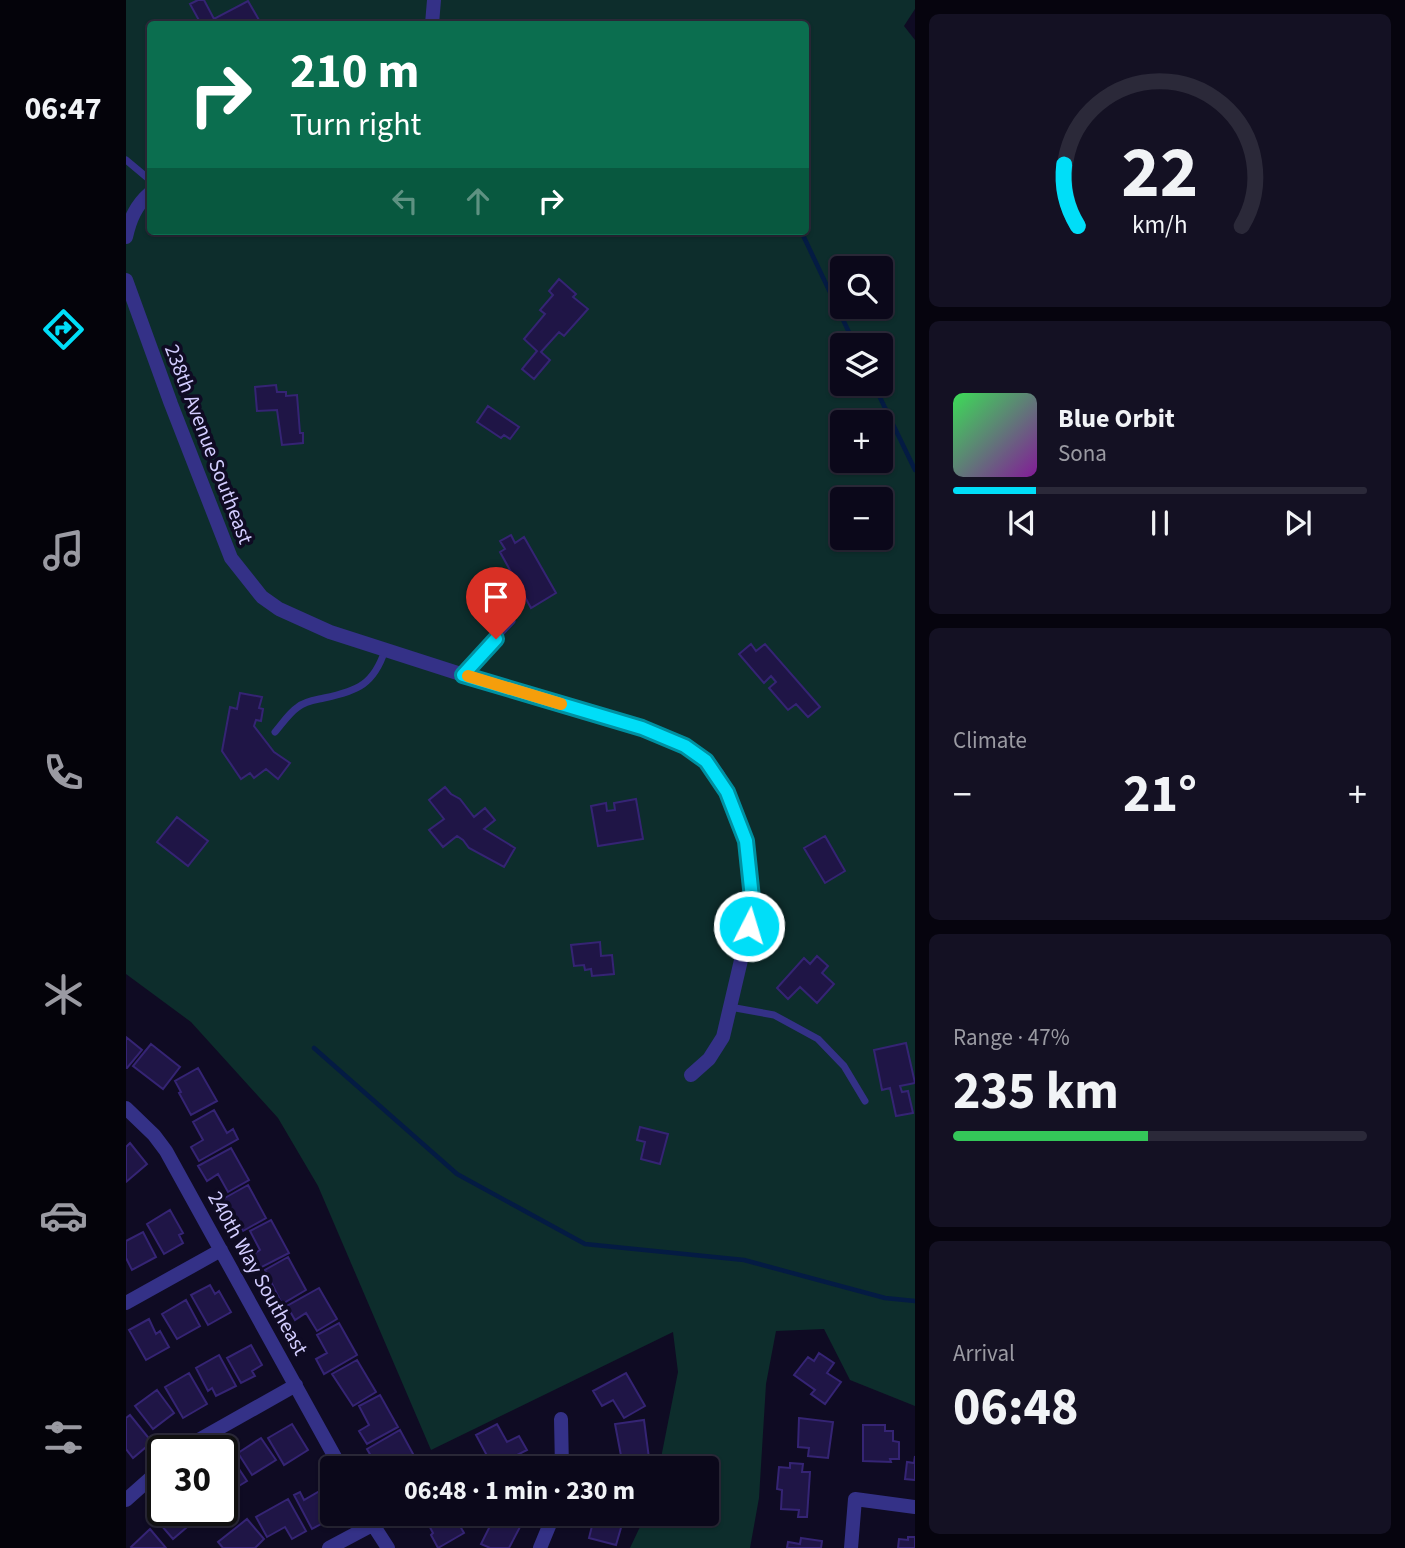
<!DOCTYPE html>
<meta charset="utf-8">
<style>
:root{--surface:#0b081a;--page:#141123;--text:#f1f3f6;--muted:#9a9aa2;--line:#2b2939;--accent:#00def8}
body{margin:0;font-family:"Source Sans 3",sans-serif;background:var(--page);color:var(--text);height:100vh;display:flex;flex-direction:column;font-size:26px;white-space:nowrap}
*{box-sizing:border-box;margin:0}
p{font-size:23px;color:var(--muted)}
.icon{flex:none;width:38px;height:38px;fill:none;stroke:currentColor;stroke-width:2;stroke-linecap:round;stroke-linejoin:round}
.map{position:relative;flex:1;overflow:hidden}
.details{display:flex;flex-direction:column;gap:14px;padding:14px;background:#06040e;width:490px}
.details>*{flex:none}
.top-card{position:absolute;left:21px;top:21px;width:662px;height:214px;border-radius:7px;box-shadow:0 2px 5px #0004,0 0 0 2px var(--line);background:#0b6e4f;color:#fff;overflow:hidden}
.fabs{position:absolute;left:704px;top:256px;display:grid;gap:14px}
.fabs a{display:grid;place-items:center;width:63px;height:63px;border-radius:7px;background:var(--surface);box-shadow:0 2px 5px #0004,0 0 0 2px var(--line);font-size:35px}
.speed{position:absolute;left:21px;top:1435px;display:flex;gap:14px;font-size:35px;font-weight:700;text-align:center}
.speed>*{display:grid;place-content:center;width:91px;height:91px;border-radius:50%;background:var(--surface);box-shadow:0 2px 5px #0004,0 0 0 2px var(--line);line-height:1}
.speed .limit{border:4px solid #111;border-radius:10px;background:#fff;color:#111}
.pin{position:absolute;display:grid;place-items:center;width:60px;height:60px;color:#fff;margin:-72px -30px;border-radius:50% 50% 50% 0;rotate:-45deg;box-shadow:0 0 7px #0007}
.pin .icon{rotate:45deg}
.me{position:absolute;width:77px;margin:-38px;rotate:5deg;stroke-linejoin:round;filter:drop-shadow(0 0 5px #0008)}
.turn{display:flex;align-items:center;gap:24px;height:147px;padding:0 28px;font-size:32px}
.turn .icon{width:91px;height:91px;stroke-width:2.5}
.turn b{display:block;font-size:49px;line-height:60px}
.lanes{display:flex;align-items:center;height:66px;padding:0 28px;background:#0003;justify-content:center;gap:35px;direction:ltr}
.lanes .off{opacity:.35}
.big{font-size:52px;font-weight:700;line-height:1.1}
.details .tile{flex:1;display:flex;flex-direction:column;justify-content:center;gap:10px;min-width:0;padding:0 24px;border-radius:10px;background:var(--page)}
.details .dial{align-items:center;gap:0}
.dial svg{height:182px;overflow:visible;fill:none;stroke:var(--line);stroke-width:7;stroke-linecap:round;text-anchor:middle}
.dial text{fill:var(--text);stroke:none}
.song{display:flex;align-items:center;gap:21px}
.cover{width:84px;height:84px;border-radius:10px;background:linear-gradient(135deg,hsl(130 70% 55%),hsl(290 70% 35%))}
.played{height:7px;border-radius:4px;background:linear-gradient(90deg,var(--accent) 20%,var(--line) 20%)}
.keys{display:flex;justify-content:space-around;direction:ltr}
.heat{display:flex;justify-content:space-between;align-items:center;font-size:38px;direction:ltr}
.charge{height:10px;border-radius:5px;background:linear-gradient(90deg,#34c759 47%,var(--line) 0)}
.trip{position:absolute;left:194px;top:1456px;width:399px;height:70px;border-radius:7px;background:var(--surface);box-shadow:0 2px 5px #0004,0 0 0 2px var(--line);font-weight:700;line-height:70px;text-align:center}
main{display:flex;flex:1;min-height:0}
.menu{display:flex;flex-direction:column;width:126px;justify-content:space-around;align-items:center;background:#04030a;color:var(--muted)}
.menu .icon{width:49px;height:49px}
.menu .active{color:var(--accent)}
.menu b{font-size:32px;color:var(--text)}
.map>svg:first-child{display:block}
</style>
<main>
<nav class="menu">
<b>06:47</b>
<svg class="icon active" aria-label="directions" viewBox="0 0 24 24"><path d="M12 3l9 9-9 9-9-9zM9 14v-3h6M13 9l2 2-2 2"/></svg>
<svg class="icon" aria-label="music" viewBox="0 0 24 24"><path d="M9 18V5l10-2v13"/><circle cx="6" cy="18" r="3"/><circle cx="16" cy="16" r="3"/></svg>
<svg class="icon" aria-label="phone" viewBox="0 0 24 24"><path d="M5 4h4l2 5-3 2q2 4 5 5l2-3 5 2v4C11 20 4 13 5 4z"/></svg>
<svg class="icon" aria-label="climate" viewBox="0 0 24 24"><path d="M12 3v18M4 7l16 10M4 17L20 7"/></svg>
<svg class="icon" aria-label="car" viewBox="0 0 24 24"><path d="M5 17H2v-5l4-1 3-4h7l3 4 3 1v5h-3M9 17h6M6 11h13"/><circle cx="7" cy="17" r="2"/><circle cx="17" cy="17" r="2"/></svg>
<svg class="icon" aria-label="filters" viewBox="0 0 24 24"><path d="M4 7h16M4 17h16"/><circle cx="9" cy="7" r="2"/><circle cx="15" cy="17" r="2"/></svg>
</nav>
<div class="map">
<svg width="789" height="1548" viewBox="0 0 789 1548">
<rect width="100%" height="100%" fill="#0f0b23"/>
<path fill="#0d2d2c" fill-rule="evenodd" d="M 0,0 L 789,0 L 789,9 L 778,26 L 789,40 L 789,1406 L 724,1380 L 698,1329 L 650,1331 L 640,1384 L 633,1498 L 624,1548 L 504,1548 L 520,1514 L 581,1514 L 581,1468 L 533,1468 L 552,1372 L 547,1332 L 305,1450 L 192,1186 L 152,1118 L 65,1022 L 0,974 ZM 24,24 L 679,24 L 679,231 L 24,231 ZM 716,268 L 754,268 L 754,306 L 716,306 ZM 716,345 L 754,345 L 754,383 L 716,383 ZM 716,422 L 754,422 L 754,460 L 716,460 ZM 716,499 L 754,499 L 754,537 L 716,537 Z"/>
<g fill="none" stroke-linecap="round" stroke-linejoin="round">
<path stroke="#041b43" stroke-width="4.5" d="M 675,231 L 729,345
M 747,383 L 789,470
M 188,1048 L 331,1174 L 459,1244 L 618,1260 L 759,1298 L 789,1301"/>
</g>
<path fill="#1f1546" stroke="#352474" stroke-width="2" d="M 72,0 L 78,0 L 88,19 L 122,1 L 133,20 L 124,24 L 75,24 L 64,4 Z
M 433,279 L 450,294 L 447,297 L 462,309 L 438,336 L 433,332 L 415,352 L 424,360 L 408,379 L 396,369 L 411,351 L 398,339 L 419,314 L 414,310 L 427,295 L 423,291 Z
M 150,385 L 151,392 L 160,392 L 160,396 L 171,395 L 174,433 L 177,433 L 177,443 L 156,445 L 151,410 L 131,411 L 129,387 Z
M 362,406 L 393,427 L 384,439 L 378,435 L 375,438 L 351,422 Z
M 385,535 L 389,543 L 398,537 L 430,593 L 405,608 L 374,552 L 379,549 L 374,541 Z
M 625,644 L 630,651 L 639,644 L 694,707 L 682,717 L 670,704 L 662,710 L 643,688 L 650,682 L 645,676 L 638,683 L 613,654 Z
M 114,693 L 136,697 L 133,708 L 137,709 L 135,721 L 130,720 L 128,726 L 148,752 L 164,763 L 152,779 L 140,769 L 128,778 L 124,773 L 115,779 L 96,751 L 104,707 L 111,709 Z
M 319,787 L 325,794 L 334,799 L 348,817 L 359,808 L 369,820 L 358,829 L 389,848 L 378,867 L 343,848 L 337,840 L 331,836 L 317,847 L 303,830 L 318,819 L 303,800 Z
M 510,799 L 517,839 L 472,846 L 465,806 L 480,803 L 481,811 L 489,810 L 488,803 Z
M 51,817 L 82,841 L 62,866 L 31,842 Z
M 699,836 L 719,871 L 699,883 L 678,848 Z
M 474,942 L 475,956 L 486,955 L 488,974 L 466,976 L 465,969 L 459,970 L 458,965 L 448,966 L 445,945 Z
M 691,956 L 702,966 L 696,973 L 708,984 L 691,1003 L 674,987 L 662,999 L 651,988 L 678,958 L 684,964 Z
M 0,1037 L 16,1050 L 1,1068 L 0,1068 Z
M 780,1043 L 789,1083 L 774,1086 L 776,1092 L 782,1091 L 787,1113 L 770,1116 L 764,1088 L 756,1090 L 748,1050 Z
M 25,1044 L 54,1067 L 37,1089 L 7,1066 Z
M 72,1068 L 91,1101 L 65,1115 L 53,1093 L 55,1092 L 49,1081 Z
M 88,1110 L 101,1133 L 107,1129 L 112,1139 L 73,1161 L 65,1147 L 77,1140 L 67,1122 Z
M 514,1127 L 542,1134 L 534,1164 L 515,1159 L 519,1142 L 511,1140 Z
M 4,1143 L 21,1164 L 0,1182 L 0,1147 Z
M 105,1148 L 123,1180 L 102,1192 L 92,1174 L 81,1181 L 72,1166 Z
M 122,1185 L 140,1218 L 117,1231 L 97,1199 Z
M 44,1210 L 57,1233 L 53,1235 L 57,1243 L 38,1254 L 21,1224 Z
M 145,1220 L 163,1253 L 130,1270 L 123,1257 L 134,1250 L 124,1231 Z
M 17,1232 L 30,1257 L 6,1270 L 0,1258 L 0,1241 Z
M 162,1257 L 180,1290 L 156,1304 L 139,1270 Z
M 84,1285 L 89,1294 L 93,1291 L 105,1312 L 82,1325 L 65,1295 Z
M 193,1288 L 211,1319 L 191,1331 L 180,1313 L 169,1320 L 161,1306 Z
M 60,1300 L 74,1326 L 51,1339 L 36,1314 Z
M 23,1319 L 30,1334 L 34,1331 L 43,1347 L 20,1360 L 3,1330 Z
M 213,1323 L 231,1355 L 198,1374 L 190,1359 L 201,1353 L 191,1335 Z
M 125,1345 L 136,1365 L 126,1371 L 129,1376 L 115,1383 L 101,1358 Z
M 693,1353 L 708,1363 L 701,1373 L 715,1382 L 699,1404 L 685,1394 L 689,1390 L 668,1375 L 682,1357 L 688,1361 Z
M 93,1355 L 110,1386 L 90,1396 L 86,1388 L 82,1391 L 70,1368 Z
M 231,1360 L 250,1392 L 227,1406 L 206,1374 Z
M 63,1373 L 81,1404 L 57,1418 L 39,1387 Z
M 500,1373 L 519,1406 L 498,1418 L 487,1400 L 476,1406 L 467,1391 Z
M 31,1390 L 48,1413 L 27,1429 L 9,1406 Z
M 254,1395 L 272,1427 L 241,1444 L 233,1431 L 243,1425 L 233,1406 Z
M 4,1415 L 26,1442 L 7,1458 L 0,1449 L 0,1418 Z
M 673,1418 L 707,1422 L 702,1458 L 682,1456 L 683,1448 L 672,1447 Z
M 518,1420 L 523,1458 L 496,1461 L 489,1424 Z
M 166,1424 L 182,1450 L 158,1465 L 142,1438 Z
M 371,1424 L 381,1442 L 393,1436 L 401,1450 L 367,1467 L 350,1435 Z
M 737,1425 L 759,1425 L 759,1431 L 767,1431 L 767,1441 L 773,1442 L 773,1459 L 764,1459 L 765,1462 L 737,1461 Z
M 274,1430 L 292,1463 L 282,1468 L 267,1468 L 261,1457 L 249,1463 L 241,1449 Z
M 135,1438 L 150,1460 L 126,1475 L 112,1453 Z
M 789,1456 L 789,1480 L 779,1479 L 781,1462 L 788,1463 Z
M 105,1457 L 121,1481 L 98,1495 L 96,1492 L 96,1462 Z
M 405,1460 L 407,1468 L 382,1468 Z
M 481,1462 L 506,1465 L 505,1468 L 481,1468 Z
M 664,1463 L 677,1464 L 676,1472 L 684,1472 L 681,1517 L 672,1517 L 673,1510 L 655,1509 L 656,1490 L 651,1489 L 653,1467 L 664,1468 Z
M 204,1485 L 206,1490 L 208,1517 L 186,1529 L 168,1495 L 174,1492 L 178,1500 Z
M 162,1499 L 180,1531 L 166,1539 L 159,1527 L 141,1537 L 130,1517 Z
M 38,1510 L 56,1510 L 67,1522 L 47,1539 L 29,1518 Z
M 301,1514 L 327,1514 L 338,1533 L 312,1548 L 305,1535 L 307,1533 L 298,1516 Z
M 370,1514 L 395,1525 L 383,1548 L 364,1548 L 355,1544 Z
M 469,1514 L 499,1514 L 490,1545 L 463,1538 Z
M 121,1519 L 138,1539 L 129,1548 L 97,1548 L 92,1542 Z
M 24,1529 L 40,1548 L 6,1548 L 5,1547 Z
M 782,1537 L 789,1537 L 789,1548 L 772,1548 L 773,1539 L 782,1540 Z
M 675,1538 L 696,1541 L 695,1548 L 661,1548 L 662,1542 L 674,1544 Z"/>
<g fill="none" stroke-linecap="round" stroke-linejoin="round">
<path stroke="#343187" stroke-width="7" d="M 0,160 L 24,180
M 337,674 L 386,621
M 149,732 C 156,724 163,713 172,707 C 179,701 189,700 198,698 C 232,691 248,684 259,650
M 604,1007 L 648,1015 L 692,1039 L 718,1066 L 739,1101"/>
<path stroke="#343187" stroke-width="14" d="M 306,24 L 308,0
M 0,237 C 4,219 10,205 24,193
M 0,280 L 45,404 L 105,558 L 136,597 L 153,609 L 204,632 L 347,678 L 521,730 L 559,745 L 580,761 L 592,775 L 611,814 L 620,841 L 626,898 L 623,926 L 597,1037 L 583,1059 L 565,1075
M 0,1108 L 28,1135 L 40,1151 L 215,1468
M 0,1303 L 95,1250
M 435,1419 L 436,1468
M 57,1451 L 76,1438 L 170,1385
M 0,1500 L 37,1467
M 240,1514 L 262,1548
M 203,1548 L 246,1525
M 414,1548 L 428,1514
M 725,1548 L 729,1499 L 789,1507"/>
</g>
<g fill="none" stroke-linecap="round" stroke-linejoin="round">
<defs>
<path id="route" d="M 370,639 L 337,675 L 516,728 L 559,746 L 580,761 L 601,792 L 620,841 L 626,898 L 623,926"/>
</defs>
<use href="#route" stroke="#0090a1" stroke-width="18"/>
<use href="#route" stroke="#00def8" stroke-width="12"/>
<path stroke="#f59e0b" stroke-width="12" d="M 342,676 L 435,704"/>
</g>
<g text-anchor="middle" stroke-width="7" stroke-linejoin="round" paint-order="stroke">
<g font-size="21" fill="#d3cdff" stroke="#0f0b23">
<text transform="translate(83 444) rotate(69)" y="7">238th Avenue Southeast</text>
<text transform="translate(132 1273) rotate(61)" y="7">240th Way Southeast</text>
</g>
</g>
</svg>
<div class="fabs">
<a><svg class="icon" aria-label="search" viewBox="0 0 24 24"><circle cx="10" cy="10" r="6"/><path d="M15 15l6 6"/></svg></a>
<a><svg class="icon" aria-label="layers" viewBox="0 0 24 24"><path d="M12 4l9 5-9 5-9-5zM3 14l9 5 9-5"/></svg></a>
<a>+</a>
<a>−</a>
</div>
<div class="speed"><div class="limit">30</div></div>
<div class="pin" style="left:370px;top:639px;background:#d93025"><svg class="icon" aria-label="arrive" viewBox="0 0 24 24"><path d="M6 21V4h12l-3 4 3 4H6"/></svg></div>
<svg class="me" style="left:623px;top:926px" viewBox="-20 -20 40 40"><circle r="17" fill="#00def8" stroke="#fff" stroke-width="3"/><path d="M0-11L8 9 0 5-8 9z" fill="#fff"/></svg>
<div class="trip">06:48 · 1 min · 230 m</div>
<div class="top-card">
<div class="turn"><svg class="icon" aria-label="right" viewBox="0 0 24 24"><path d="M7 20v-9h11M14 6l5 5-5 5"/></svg><div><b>210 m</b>Turn right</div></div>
<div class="lanes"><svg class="icon off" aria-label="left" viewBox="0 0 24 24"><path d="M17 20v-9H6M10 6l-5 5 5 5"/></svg><svg class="icon off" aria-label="ahead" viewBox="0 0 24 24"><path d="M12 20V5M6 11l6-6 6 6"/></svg><svg class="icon" aria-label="right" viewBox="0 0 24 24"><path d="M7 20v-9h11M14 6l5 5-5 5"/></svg></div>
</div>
</div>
<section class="details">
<div class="tile dial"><svg viewBox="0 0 100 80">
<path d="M14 69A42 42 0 1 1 86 69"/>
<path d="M14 69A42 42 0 0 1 8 42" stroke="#00def8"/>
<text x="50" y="56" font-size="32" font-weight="700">22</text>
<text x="50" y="72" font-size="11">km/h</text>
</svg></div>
<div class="tile">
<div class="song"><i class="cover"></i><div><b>Blue Orbit</b><p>Sona</p></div></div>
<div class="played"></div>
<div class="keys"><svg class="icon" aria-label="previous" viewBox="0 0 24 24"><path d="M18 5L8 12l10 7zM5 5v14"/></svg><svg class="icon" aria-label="pause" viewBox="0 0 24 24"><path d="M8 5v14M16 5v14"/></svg><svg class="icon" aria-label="next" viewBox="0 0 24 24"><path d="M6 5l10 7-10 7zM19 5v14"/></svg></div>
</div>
<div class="tile"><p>Climate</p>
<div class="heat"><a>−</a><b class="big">21°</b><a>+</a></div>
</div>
<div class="tile"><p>Range · 47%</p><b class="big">235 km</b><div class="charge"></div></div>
<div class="tile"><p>Arrival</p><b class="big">06:48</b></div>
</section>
</main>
